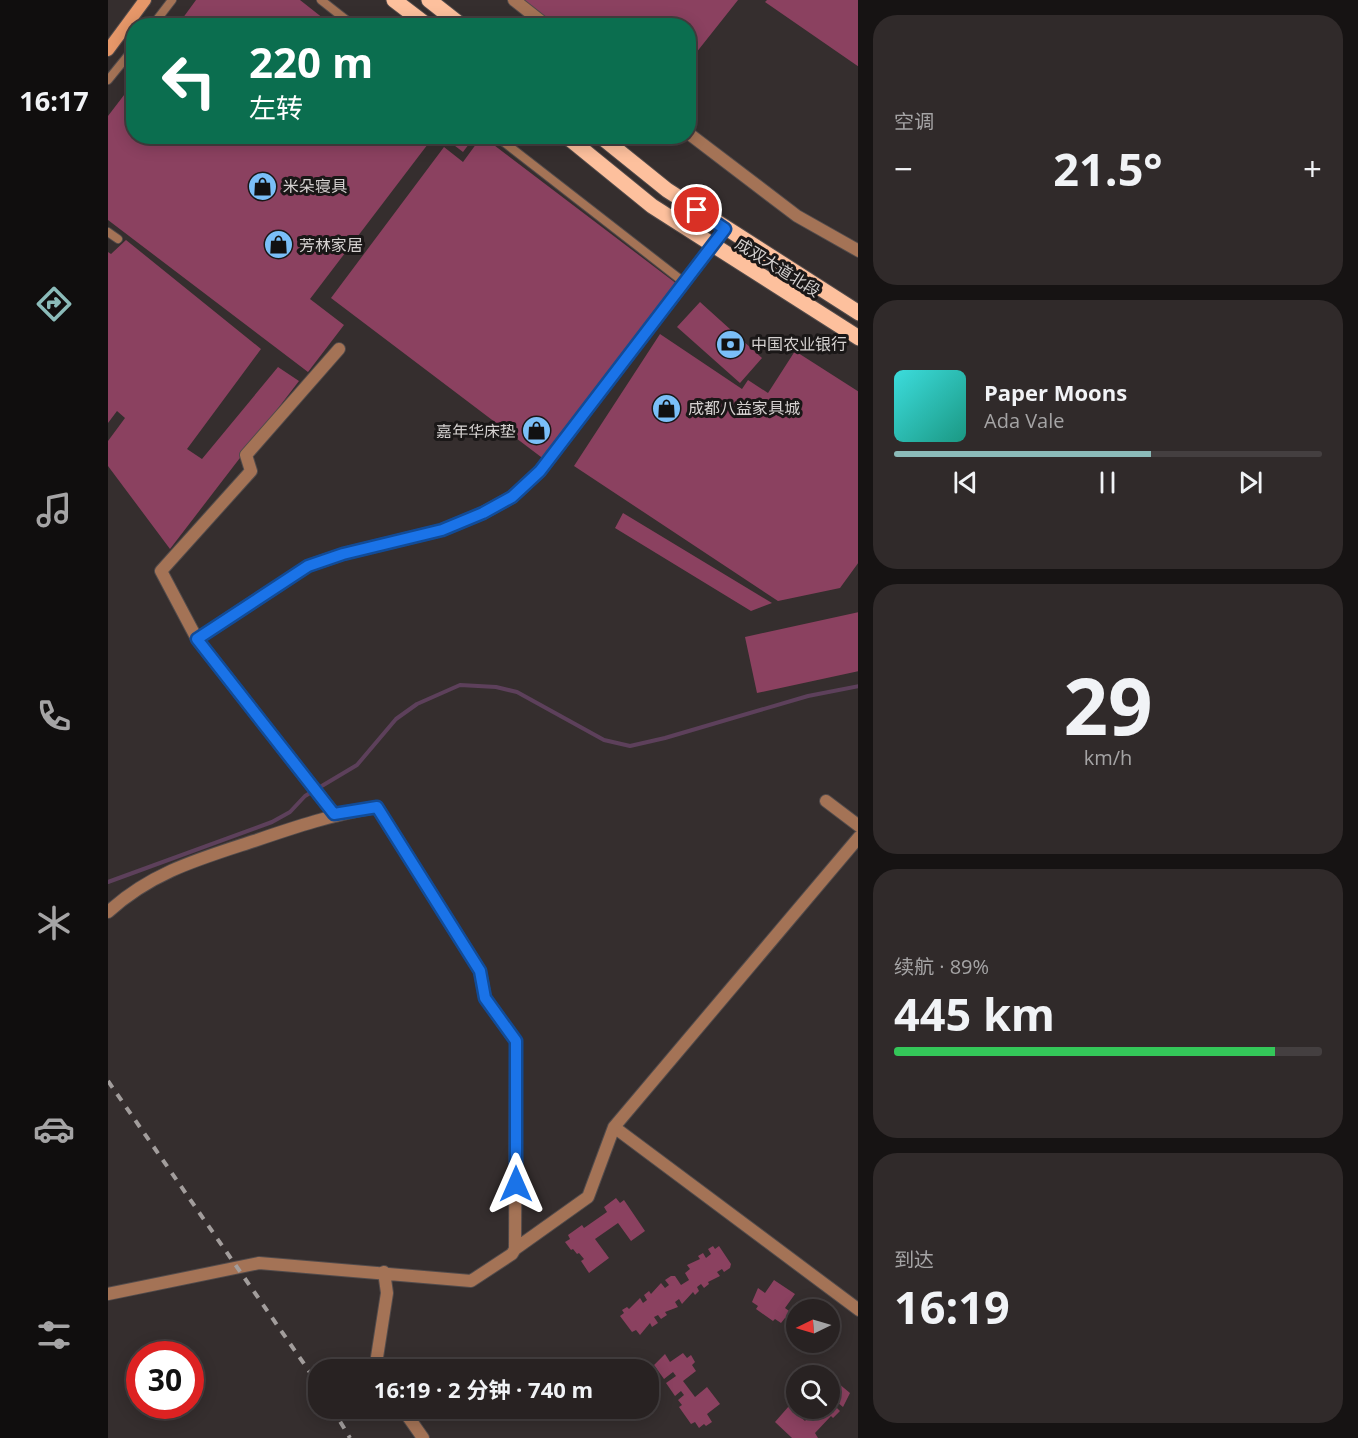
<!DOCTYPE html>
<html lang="zh">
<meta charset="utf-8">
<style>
:root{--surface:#282222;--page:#302a2a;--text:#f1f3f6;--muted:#a5a4a5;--line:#443f40;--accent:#8bbbb9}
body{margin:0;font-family:"Open Sans","Noto Sans SC",sans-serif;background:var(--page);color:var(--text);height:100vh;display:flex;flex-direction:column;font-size:22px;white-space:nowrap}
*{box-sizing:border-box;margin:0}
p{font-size:20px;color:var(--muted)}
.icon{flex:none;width:33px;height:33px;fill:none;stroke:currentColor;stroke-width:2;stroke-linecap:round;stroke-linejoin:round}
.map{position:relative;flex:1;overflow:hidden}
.side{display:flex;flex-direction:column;gap:15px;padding:15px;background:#161313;width:500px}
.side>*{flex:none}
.top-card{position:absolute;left:18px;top:18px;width:570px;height:126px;border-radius:24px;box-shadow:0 3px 15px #0003,0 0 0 2px var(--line);background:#0b6e4f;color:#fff;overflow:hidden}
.needle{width:39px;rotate:265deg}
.tools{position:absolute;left:678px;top:1299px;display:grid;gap:12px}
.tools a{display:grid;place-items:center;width:54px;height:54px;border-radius:50%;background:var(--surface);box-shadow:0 3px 15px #0003,0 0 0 2px var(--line);font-size:30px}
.speed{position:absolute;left:18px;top:1341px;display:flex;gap:12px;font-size:30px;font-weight:700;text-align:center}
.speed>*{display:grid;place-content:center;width:78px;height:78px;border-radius:50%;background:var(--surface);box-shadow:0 3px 15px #0003,0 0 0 2px var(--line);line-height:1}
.speed .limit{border:9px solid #d22;background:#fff;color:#111}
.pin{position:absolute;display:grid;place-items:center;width:51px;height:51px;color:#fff;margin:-26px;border:3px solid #fff;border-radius:50%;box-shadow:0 2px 6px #0007}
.me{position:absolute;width:66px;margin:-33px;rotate:0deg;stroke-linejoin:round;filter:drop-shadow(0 0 4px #0008)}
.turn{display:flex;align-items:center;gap:21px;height:126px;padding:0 24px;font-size:27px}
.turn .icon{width:78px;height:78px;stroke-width:2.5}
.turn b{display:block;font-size:42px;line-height:51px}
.big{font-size:45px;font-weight:700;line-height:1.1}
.side .tile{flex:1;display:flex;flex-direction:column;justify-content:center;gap:9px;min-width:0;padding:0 21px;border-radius:24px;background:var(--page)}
.side .dial{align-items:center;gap:0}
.dial b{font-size:78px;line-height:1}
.song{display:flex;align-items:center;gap:18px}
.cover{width:72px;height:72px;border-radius:9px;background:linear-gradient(135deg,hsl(180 70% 55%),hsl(170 70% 35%))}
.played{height:6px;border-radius:3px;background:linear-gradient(90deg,var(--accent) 60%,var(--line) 60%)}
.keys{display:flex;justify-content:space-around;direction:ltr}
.heat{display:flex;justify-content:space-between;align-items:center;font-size:33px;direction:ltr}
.charge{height:9px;border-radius:4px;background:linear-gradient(90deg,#34c759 89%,var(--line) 0)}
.trip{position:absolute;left:200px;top:1359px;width:351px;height:60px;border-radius:24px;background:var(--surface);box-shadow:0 3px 15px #0003,0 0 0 2px var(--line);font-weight:700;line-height:60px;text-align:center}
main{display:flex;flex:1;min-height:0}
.menu{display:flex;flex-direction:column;width:108px;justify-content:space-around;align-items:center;background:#100e0e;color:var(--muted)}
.menu .icon{width:42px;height:42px}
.menu .current{color:var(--accent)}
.menu b{font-size:27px;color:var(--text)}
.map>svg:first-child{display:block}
</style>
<main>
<nav class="menu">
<b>16:17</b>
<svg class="icon current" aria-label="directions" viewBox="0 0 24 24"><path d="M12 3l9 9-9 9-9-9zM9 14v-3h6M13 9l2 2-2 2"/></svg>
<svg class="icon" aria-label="music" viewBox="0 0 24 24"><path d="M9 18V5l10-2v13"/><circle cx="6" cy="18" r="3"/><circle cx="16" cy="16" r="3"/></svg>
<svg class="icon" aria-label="phone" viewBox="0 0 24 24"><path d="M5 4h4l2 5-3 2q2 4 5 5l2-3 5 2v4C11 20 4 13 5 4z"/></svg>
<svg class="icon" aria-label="climate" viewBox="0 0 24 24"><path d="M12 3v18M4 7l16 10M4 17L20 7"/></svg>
<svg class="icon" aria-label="car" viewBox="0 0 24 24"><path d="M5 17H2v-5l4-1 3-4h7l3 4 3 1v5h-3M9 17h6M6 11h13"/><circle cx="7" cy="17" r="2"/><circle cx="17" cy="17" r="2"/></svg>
<svg class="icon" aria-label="filters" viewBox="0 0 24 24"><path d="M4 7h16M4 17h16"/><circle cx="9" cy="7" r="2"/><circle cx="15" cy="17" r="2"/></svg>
</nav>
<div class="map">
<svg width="751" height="1438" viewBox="0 0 751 1438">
<rect width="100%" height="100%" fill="#352e2e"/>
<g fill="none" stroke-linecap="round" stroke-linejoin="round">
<path stroke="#5d405b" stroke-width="4" d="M 0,882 L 164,822 L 182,812 L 197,796 L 249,765 L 288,719 L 309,704 L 352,685 L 388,687 L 409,692 L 496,740 L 522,746 L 557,738 L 700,696 L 751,686"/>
</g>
<path fill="#8b4160" d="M 88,0 L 192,0 L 225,26 L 69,26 Z
M 416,0 L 630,0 L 580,63 L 580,26 L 448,26 Z
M 659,0 L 751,0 L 751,67 L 657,2 Z
M 26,82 L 26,136 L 318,136 L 323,140 L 202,299 L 236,325 L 200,372 L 0,220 L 0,116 Z
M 334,136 L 367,136 L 355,152 Z
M 374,136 L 569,284 L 437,460 L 223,298 L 336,147 L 355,162 Z
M 18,240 L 153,349 L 79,449 L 94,459 L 170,367 L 191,381 L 62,549 L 0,466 L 0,441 L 17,418 L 9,411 L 0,423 L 0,252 L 3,254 Z
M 592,302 L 654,358 L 632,383 L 569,327 Z
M 552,334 L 634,389 L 640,380 L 660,393 L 687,351 L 751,392 L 751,562 L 732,588 L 670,601 L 466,466 Z
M 515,513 L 664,603 L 643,611 L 507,528 Z
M 751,612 L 751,671 L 649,693 L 637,637 Z
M 508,1198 L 512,1203 L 516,1200 L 537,1231 L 523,1241 L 510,1223 L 487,1239 L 501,1258 L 481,1273 L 473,1261 L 476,1259 L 471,1253 L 469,1254 L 465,1249 L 463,1250 L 457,1242 L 462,1239 L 460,1235 L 474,1225 L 476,1228 L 499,1212 L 496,1207 Z
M 605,1246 L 607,1249 L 611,1246 L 623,1264 L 622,1268 L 616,1272 L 614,1269 L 609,1272 L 612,1276 L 600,1282 L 601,1284 L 596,1288 L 593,1284 L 589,1287 L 591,1291 L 587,1295 L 585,1292 L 574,1304 L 571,1299 L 567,1302 L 570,1307 L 557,1312 L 559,1315 L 553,1319 L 550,1315 L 546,1317 L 550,1323 L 544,1327 L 542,1323 L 532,1335 L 528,1330 L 524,1332 L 512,1316 L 516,1313 L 514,1310 L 519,1307 L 521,1309 L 532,1298 L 535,1303 L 539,1300 L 536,1295 L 541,1291 L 543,1294 L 553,1283 L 557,1288 L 561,1285 L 557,1280 L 563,1276 L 567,1276 L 573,1285 L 581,1280 L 577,1273 L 582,1269 L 579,1265 L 592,1259 L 590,1256 L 595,1253 L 598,1258 L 603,1254 L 600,1249 Z
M 666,1280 L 687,1294 L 677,1308 L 688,1316 L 688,1334 L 677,1326 L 681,1320 L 677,1318 L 673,1323 L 667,1319 L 665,1321 L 648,1309 L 650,1306 L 644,1302 L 650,1288 L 657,1293 Z
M 575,1353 L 579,1358 L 583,1355 L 587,1362 L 584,1365 L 588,1371 L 575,1381 L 587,1397 L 599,1387 L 612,1404 L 599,1414 L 604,1422 L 598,1426 L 596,1424 L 591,1428 L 587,1422 L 583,1424 L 571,1407 L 574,1405 L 570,1400 L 576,1395 L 573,1391 L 567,1396 L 558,1383 L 568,1376 L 565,1372 L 556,1379 L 546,1365 L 557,1354 L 562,1362 Z
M 722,1382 L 727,1386 L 730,1383 L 742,1393 L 735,1407 L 729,1402 L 726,1405 L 732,1411 L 725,1418 L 723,1416 L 707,1433 L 710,1438 L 684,1438 L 667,1422 L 681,1406 L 697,1421 L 709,1408 L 722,1408 Z"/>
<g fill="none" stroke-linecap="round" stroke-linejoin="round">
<defs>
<path id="lane" d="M 213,0 L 246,26
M 44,26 L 64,0
M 0,80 L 26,48
M 388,136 L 577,283
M 0,232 L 10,239"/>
<path id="street" d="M 406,0 L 439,26
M 580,133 L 689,216 L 751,251
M 507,148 L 517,136
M 89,639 L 200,566 L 235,554 L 334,530 L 375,513 L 404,497 L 432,471 L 617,229
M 718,801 L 751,826
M 226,814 L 89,639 L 53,571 L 143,471 L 138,455 L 231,349
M 0,912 C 44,872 91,859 146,841 C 187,827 226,814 269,807 L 372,971 L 377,998 L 408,1041 L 407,1249 L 404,1254 L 363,1281 L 151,1263 L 0,1294
M 506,1127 L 751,1310
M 407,1249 L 480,1197 L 506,1127 L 751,837
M 267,1370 L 279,1293 L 276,1272
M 294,1408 L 315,1438"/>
<path id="secondary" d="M 0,50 L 37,0"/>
<path id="primary" d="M 286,0 L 320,26
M 321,0 L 354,26
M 458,136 L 544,206 L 751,338
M 492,136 L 559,190 L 751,313"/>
</defs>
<use href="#lane" stroke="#524b4b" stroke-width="10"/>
<use href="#street" stroke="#524b4b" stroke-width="14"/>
<use href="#secondary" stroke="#524b4b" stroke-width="14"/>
<use href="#primary" stroke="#524b4b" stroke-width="17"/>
<use href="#lane" stroke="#a47356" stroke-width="8"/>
<use href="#street" stroke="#a47356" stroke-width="12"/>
<use href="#secondary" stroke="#e69769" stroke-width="12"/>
<use href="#primary" stroke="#fdc09d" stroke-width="15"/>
<path stroke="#a29d9c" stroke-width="4" stroke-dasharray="8 8" stroke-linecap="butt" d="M 0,1081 L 210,1384
M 224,1408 L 242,1438"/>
</g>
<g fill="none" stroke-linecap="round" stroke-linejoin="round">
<defs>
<path id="route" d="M 408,1184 L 408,1041 L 377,998 L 372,971 L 269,807 L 226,814 L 89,639 L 200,566 L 235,554 L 334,530 L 375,513 L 404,497 L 432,471 L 617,229 L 589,210"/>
</defs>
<use href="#route" stroke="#114b97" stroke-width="15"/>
<use href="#route" stroke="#1a73e8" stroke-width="10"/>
</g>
<defs>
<symbol id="shop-disc" viewBox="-11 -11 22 22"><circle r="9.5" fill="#7abff8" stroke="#1a1717"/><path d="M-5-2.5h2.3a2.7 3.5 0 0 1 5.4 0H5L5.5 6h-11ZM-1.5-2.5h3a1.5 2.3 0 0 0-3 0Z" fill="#111"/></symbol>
<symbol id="bank-disc" viewBox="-11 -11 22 22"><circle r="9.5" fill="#7abff8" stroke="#1a1717"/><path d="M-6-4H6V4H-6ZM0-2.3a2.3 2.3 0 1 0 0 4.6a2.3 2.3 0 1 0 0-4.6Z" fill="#111"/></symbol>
</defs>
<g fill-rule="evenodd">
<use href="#shop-disc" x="138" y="170" width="33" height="33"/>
<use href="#shop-disc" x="154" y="228" width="33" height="33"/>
<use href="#bank-disc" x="606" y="328" width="33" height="33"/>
<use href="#shop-disc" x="542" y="392" width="33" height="33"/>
<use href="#shop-disc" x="412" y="414" width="33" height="33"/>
</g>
<g text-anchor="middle" stroke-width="6" stroke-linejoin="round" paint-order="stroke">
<g font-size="16" fill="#d5d1d0" stroke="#1a1717" text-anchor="start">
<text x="175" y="192">米朵寝具</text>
<text x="191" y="251">芳林家居</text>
<text x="643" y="350">中国农业银行</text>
<text x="580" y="414">成都八益家具城</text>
<text x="408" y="437" text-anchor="end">嘉年华床垫</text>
</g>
<g font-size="16" fill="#d5d1d0" stroke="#1a1717">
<text transform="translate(670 267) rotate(32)" y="6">成双大道北段</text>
</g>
</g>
</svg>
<div class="tools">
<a><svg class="needle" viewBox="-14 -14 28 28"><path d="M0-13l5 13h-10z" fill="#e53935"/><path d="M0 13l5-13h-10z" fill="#a5a4a5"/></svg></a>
<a><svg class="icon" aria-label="search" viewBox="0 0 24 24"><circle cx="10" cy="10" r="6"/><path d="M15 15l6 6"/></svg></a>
</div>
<div class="speed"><div class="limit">30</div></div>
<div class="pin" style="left:589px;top:210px;background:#d93025"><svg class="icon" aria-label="arrive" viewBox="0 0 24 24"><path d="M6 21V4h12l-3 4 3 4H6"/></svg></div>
<svg class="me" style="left:408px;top:1184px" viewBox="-20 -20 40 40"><path d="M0-17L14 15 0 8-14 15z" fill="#1a73e8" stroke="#fff" stroke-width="4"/></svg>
<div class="trip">16:19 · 2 分钟 · 740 m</div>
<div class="top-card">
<div class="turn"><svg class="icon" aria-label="left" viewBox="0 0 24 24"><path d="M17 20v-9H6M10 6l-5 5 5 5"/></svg><div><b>220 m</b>左转</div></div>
</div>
</div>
<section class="side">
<div class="tile"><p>空调</p>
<div class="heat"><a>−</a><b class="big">21.5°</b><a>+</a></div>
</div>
<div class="tile">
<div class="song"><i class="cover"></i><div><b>Paper Moons</b><p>Ada Vale</p></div></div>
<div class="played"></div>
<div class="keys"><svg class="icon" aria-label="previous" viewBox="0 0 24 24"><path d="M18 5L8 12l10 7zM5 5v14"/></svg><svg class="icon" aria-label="pause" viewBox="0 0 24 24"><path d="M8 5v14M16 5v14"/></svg><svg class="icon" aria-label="next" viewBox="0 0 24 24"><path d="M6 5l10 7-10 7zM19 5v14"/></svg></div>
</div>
<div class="tile dial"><b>29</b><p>km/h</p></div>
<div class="tile"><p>续航 · 89%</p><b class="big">445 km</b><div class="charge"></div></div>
<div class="tile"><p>到达</p><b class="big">16:19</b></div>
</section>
</main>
